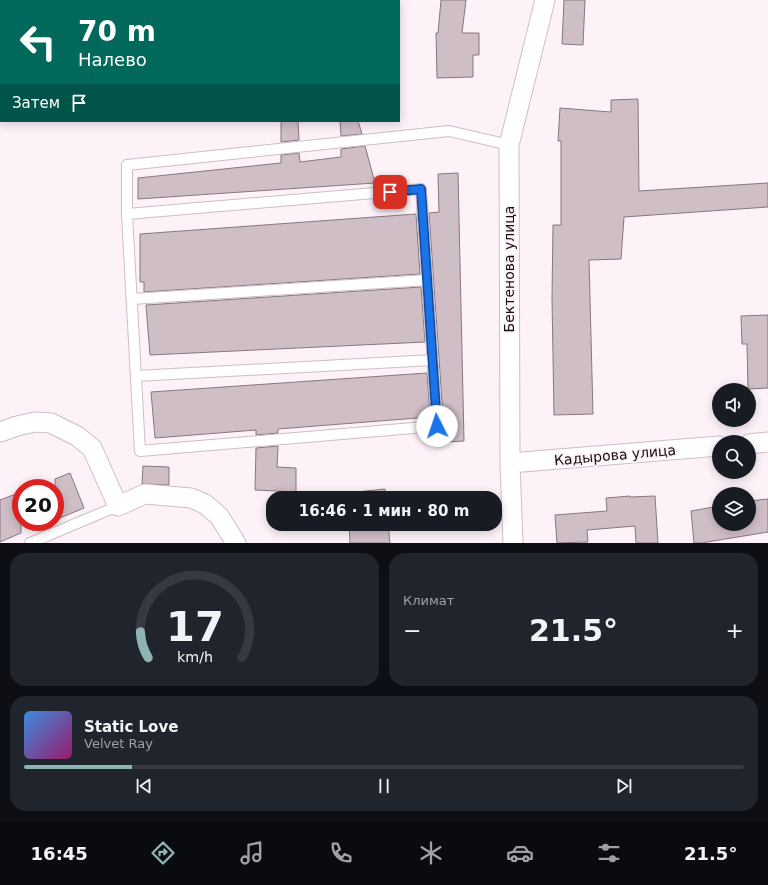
<!DOCTYPE html>
<html lang="ru">
<meta charset="utf-8">
<style>
:root{--surface:#171b24;--page:#20242c;--text:#f1f3f6;--muted:#9ea1a6;--line:#363941;--accent:#8eb3b5}
body{margin:0;font-family:"DejaVu Sans",sans-serif;background:var(--page);color:var(--text);height:100vh;display:flex;flex-direction:column;font-size:15px;white-space:nowrap}
*{box-sizing:border-box;margin:0}
p{font-size:13px;color:var(--muted)}
.icon{flex:none;width:22px;height:22px;fill:none;stroke:currentColor;stroke-width:2;stroke-linecap:round;stroke-linejoin:round}
.map{position:relative;height:543px;overflow:hidden}
.side{display:flex;flex-direction:column;gap:10px;padding:10px;background:#0d0f14;flex:1}
.side>*{flex:none}
.guide{position:absolute;left:0px;top:0px;width:400px;height:122px;box-shadow:0 2px 10px #0003;background:#00695c;color:#fff;overflow:hidden}
.fabs{position:absolute;left:712px;top:383px;display:grid;gap:8px}
.fabs a{display:grid;place-items:center;width:44px;height:44px;border-radius:50%;background:var(--surface);box-shadow:0 2px 10px #0003;font-size:20px}
.speed{position:absolute;left:12px;top:479px;display:flex;gap:8px;font-size:20px;font-weight:700;text-align:center}
.speed>*{display:grid;place-content:center;width:52px;height:52px;border-radius:50%;background:var(--surface);box-shadow:0 2px 10px #0003;line-height:1}
.speed .limit{border:6px solid #d22;background:#fff;color:#111}
.pin{position:absolute;display:grid;place-items:center;width:34px;height:34px;color:#fff;margin:-17px;border-radius:8px;box-shadow:0 2px 6px #0006}
.me{position:absolute;width:44px;margin:-22px;rotate:356deg;stroke-linejoin:round;filter:drop-shadow(0 0 3px #0008)}
.turn{display:flex;align-items:center;gap:14px;height:84px;padding:0 12px;font-size:18px}
.turn .icon{width:52px;height:52px;stroke-width:2.5}
.turn b{display:block;font-size:28px;line-height:34px}
.then{display:flex;align-items:center;height:38px;padding:0 12px;background:#0003;gap:8px;font-size:15px}
.big{font-size:30px;font-weight:700;line-height:1.1}
.side .tile{flex:1;display:flex;flex-direction:column;justify-content:center;gap:6px;min-width:0;padding:0 14px;border-radius:16px;background:var(--page)}
.side .dial{align-items:center;gap:0}
.dial svg{height:104px;overflow:visible;fill:none;stroke:var(--line);stroke-width:7;stroke-linecap:round;text-anchor:middle}
.dial text{fill:var(--text);stroke:none}
.song{display:flex;align-items:center;gap:12px}
.cover{width:48px;height:48px;border-radius:6px;background:linear-gradient(135deg,hsl(210 70% 55%),hsl(320 70% 35%))}
.played{height:4px;border-radius:2px;background:linear-gradient(90deg,var(--accent) 15%,var(--line) 15%)}
.keys{display:flex;justify-content:space-around;direction:ltr}
.heat{display:flex;justify-content:space-between;align-items:center;font-size:22px;direction:ltr}
.side .tiles{flex:1;display:grid;gap:10px;grid-template-columns:1fr 1fr}
.tile:last-child{grid-column:span 2}
.trip{position:absolute;left:266px;top:491px;width:236px;height:40px;border-radius:16px;background:var(--surface);box-shadow:0 2px 10px #0003;font-weight:700;line-height:40px;text-align:center}
.dock{display:flex;height:64px;justify-content:space-around;align-items:center;background:#090b0e;color:var(--muted)}
.dock .icon{width:28px;height:28px}
.dock .active{color:var(--accent)}
.dock b{font-size:18px;color:var(--text)}
.map>svg:first-child{display:block}
</style>
<div class="map">
<svg width="768" height="543" viewBox="0 0 768 543">
<rect width="100%" height="100%" fill="#fdf2f8"/>
<path fill="#d0bec7" stroke="#87777e" d="M 441,0 L 466,0 L 462,33 L 479,33 L 479,55 L 473,55 L 473,77 L 437,78 L 436,33 L 438,33 Z
M 564,0 L 585,0 L 583,45 L 562,44 Z
M 638,99 L 639,191 L 768,183 L 768,207 L 624,217 L 621,259 L 589,260 L 593,414 L 554,415 L 552,298 L 553,225 L 561,225 L 561,141 L 558,141 L 560,108 L 611,112 L 611,100 Z
M 281,121 L 298,121 L 299,140 L 281,142 Z
M 340,121 L 358,121 L 362,134 L 341,136 Z
M 365,146 L 375,183 L 138,199 L 138,178 L 281,163 L 281,155 L 299,153 L 300,162 L 341,157 L 341,149 Z
M 458,173 L 464,441 L 445,442 L 444,416 L 443,416 L 429,213 L 439,212 L 438,174 Z
M 416,214 L 420,274 L 144,292 L 144,282 L 140,282 L 140,234 Z
M 421,287 L 425,342 L 150,355 L 146,305 Z
M 768,315 L 768,388 L 748,389 L 747,344 L 742,344 L 741,316 Z
M 427,373 L 430,417 L 278,429 L 278,433 L 256,435 L 256,430 L 155,438 L 151,392 Z
M 278,446 L 277,467 L 296,468 L 296,492 L 255,490 L 256,448 Z
M 143,466 L 169,467 L 169,485 L 142,484 Z
M 70,473 L 84,508 L 55,520 L 55,479 Z
M 385,489 L 386,498 L 346,498 L 346,493 Z
M 21,492 L 21,533 L 0,542 L 0,500 Z
M 630,496 L 630,497 L 655,496 L 658,543 L 636,543 L 635,526 L 587,530 L 588,542 L 557,543 L 555,515 L 607,511 L 606,498 Z
M 768,499 L 768,532 L 701,543 L 694,543 L 691,511 L 719,506 L 719,524 L 749,524 L 749,501 Z
M 349,524 L 388,524 L 390,543 L 350,543 Z"/>
<g fill="none" stroke-linecap="round" stroke-linejoin="round">
<defs>
<path id="lane" d="M 421,189 L 437,426 L 140,451 L 127,214 Z
M 127,214 L 127,165 L 449,131 L 509,145
M 132,299 L 427,280
M 136,376 L 433,360
M 30,543 L 118,506"/>
<path id="street" d="M 0,432 L 17,426 L 35,422 L 51,423 L 77,436 L 92,448 L 118,506 L 145,494 L 191,498 L 205,504 L 219,516 L 236,543
M 749,444 L 768,442
M 510,463 L 719,446
M 513,543 L 510,463 L 509,145 L 545,0"/>
</defs>
<use href="#lane" stroke="#cfbdc6" stroke-width="12"/>
<use href="#street" stroke="#cfbdc6" stroke-width="21"/>
<use href="#lane" stroke="#fff" stroke-width="10"/>
<use href="#street" stroke="#fff" stroke-width="19"/>
</g>
<g fill="none" stroke-linecap="round" stroke-linejoin="round">
<defs>
<path id="route" d="M 390,192 L 421,189 L 437,426"/>
</defs>
<use href="#route" stroke="#114b97" stroke-width="10"/>
<use href="#route" stroke="#1a73e8" stroke-width="7"/>
</g>
<g text-anchor="middle" stroke-width="4" stroke-linejoin="round" paint-order="stroke">
<g font-size="14" fill="#150f12" stroke="#fdf2f8">
<text transform="translate(509 269) rotate(-90)" y="5">Бектенова улица</text>
<text transform="translate(615 455) rotate(-5)" y="5">Кадырова улица</text>
</g>
</g>
</svg>
<div class="fabs">
<a><svg class="icon" aria-label="sound" viewBox="0 0 24 24"><path d="M4 9h4l5-4v14l-5-4H4zM17 9q2 3 0 6"/></svg></a>
<a><svg class="icon" aria-label="search" viewBox="0 0 24 24"><circle cx="10" cy="10" r="6"/><path d="M15 15l6 6"/></svg></a>
<a><svg class="icon" aria-label="layers" viewBox="0 0 24 24"><path d="M12 4l9 5-9 5-9-5zM3 14l9 5 9-5"/></svg></a>
</div>
<div class="speed"><div class="limit">20</div></div>
<div class="pin" style="left:390px;top:192px;background:#d93025"><svg class="icon" aria-label="arrive" viewBox="0 0 24 24"><path d="M6 21V4h12l-3 4 3 4H6"/></svg></div>
<svg class="me" style="left:437px;top:426px" viewBox="-20 -20 40 40"><circle r="19" fill="#fff"/><path d="M0-13L10 11 0 6-10 11z" fill="#1a73e8"/></svg>
<div class="trip">16:46 · 1 мин · 80 m</div>
<div class="guide">
<div class="turn"><svg class="icon" aria-label="left" viewBox="0 0 24 24"><path d="M17 20v-9H6M10 6l-5 5 5 5"/></svg><div><b>70 m</b>Налево</div></div>
<div class="then">Затем<svg class="icon" aria-label="arrive" viewBox="0 0 24 24"><path d="M6 21V4h12l-3 4 3 4H6"/></svg></div>
</div>
</div>
<section class="side">
<div class="tiles">
<div class="tile dial"><svg viewBox="0 0 100 80">
<path d="M14 69A42 42 0 1 1 86 69"/>
<path d="M14 69A42 42 0 0 1 8 49" stroke="#8eb3b5"/>
<text x="50" y="56" font-size="32" font-weight="700">17</text>
<text x="50" y="72" font-size="11">km/h</text>
</svg></div>
<div class="tile"><p>Климат</p>
<div class="heat"><a>−</a><b class="big">21.5°</b><a>+</a></div>
</div>
<div class="tile">
<div class="song"><i class="cover"></i><div><b>Static Love</b><p>Velvet Ray</p></div></div>
<div class="played"></div>
<div class="keys"><svg class="icon" aria-label="previous" viewBox="0 0 24 24"><path d="M18 5L8 12l10 7zM5 5v14"/></svg><svg class="icon" aria-label="pause" viewBox="0 0 24 24"><path d="M8 5v14M16 5v14"/></svg><svg class="icon" aria-label="next" viewBox="0 0 24 24"><path d="M6 5l10 7-10 7zM19 5v14"/></svg></div>
</div>
</div>
</section>
<nav class="dock">
<b>16:45</b>
<svg class="icon active" aria-label="directions" viewBox="0 0 24 24"><path d="M12 3l9 9-9 9-9-9zM9 14v-3h6M13 9l2 2-2 2"/></svg>
<svg class="icon" aria-label="music" viewBox="0 0 24 24"><path d="M9 18V5l10-2v13"/><circle cx="6" cy="18" r="3"/><circle cx="16" cy="16" r="3"/></svg>
<svg class="icon" aria-label="phone" viewBox="0 0 24 24"><path d="M5 4h4l2 5-3 2q2 4 5 5l2-3 5 2v4C11 20 4 13 5 4z"/></svg>
<svg class="icon" aria-label="climate" viewBox="0 0 24 24"><path d="M12 3v18M4 7l16 10M4 17L20 7"/></svg>
<svg class="icon" aria-label="car" viewBox="0 0 24 24"><path d="M5 17H2v-5l4-1 3-4h7l3 4 3 1v5h-3M9 17h6M6 11h13"/><circle cx="7" cy="17" r="2"/><circle cx="17" cy="17" r="2"/></svg>
<svg class="icon" aria-label="filters" viewBox="0 0 24 24"><path d="M4 7h16M4 17h16"/><circle cx="9" cy="7" r="2"/><circle cx="15" cy="17" r="2"/></svg>
<b>21.5°</b>
</nav>
